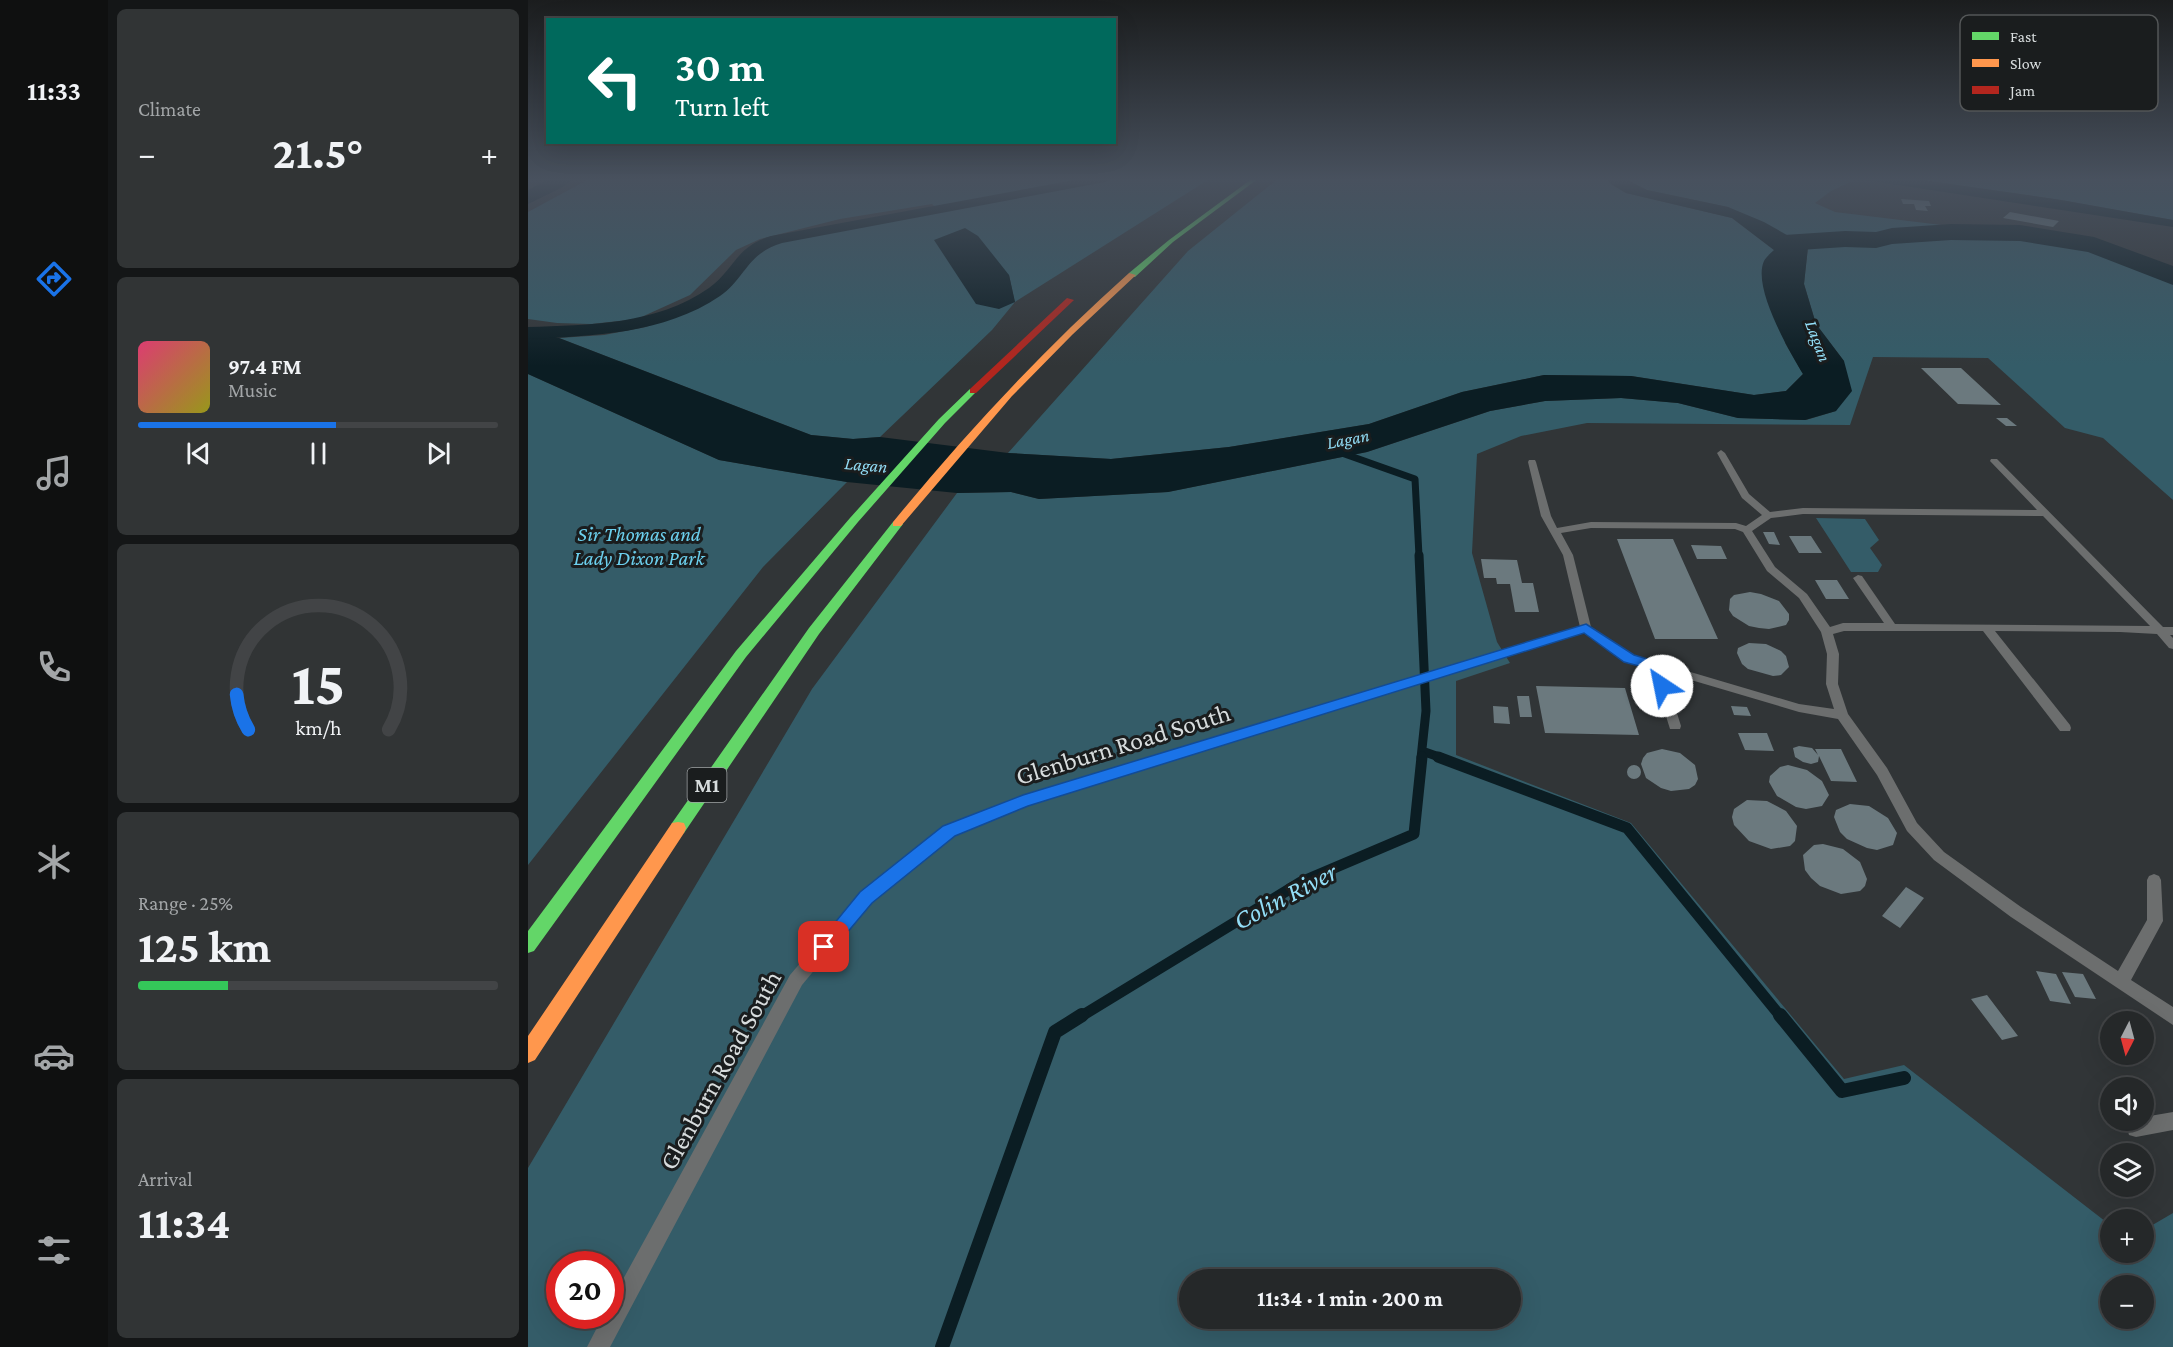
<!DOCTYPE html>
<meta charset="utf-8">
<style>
:root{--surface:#252829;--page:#313435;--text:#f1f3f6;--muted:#a3a6a8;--line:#424446;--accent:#1a73e8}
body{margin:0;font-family:"Crimson Pro",serif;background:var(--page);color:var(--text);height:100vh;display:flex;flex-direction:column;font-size:22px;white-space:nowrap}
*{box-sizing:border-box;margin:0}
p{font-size:20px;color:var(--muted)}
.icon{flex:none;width:33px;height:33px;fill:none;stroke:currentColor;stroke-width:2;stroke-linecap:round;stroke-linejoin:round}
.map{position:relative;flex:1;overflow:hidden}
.details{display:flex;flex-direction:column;gap:9px;padding:9px;background:#141617;width:420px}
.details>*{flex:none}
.hud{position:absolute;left:18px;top:18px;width:570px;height:126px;border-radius:0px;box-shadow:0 6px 24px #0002,0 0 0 2px var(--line);background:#00695c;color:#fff;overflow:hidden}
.needle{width:39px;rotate:186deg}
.controls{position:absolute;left:1572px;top:1011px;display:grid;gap:12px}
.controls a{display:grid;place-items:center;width:54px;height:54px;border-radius:50%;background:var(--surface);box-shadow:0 6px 24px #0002,0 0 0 2px var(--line);font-size:30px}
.speed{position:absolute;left:18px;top:1251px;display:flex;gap:12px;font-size:30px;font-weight:700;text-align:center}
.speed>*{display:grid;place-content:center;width:78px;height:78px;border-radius:50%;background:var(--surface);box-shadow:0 6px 24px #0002,0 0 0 2px var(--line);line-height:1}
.speed .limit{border:9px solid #d22;background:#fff;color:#111}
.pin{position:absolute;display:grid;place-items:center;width:51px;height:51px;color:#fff;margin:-26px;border-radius:12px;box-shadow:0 3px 9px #0006}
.me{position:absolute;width:66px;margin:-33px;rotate:326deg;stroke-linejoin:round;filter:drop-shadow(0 0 4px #0008)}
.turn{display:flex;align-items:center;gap:21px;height:126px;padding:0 30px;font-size:27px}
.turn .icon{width:78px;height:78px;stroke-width:2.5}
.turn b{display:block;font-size:42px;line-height:51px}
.big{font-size:45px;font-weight:700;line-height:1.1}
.details .tile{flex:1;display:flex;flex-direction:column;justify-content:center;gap:9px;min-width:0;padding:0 21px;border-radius:9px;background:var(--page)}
.details .dial{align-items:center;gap:0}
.dial svg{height:156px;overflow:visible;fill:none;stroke:var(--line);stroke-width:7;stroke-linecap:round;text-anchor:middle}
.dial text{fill:var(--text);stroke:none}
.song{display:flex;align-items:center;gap:18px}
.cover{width:72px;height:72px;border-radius:9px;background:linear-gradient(135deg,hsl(340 70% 55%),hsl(60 70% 35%))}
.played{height:6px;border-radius:3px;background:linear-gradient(90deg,var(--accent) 55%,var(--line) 55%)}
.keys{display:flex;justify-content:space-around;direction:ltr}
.heat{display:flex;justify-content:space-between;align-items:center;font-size:33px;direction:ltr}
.charge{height:9px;border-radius:4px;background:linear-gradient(90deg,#34c759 25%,var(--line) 0)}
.trip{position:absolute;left:651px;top:1269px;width:342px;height:60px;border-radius:30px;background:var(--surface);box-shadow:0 6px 24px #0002,0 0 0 2px var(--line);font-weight:700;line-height:60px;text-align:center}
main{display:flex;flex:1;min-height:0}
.menu{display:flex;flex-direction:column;width:108px;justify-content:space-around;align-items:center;background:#0f1010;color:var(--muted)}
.menu .icon{width:42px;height:42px}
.menu .selected{color:var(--accent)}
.menu b{font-size:27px;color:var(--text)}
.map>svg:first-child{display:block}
</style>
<main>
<nav class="menu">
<b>11:33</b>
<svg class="icon selected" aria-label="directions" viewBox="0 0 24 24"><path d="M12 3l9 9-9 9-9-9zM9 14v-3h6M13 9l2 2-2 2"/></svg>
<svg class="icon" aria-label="music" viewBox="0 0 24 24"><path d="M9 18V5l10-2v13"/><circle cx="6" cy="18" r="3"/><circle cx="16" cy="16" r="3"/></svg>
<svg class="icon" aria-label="phone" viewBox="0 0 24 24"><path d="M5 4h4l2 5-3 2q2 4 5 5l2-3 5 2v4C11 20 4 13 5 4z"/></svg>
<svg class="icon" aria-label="climate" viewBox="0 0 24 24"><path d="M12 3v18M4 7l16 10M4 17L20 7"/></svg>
<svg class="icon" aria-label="car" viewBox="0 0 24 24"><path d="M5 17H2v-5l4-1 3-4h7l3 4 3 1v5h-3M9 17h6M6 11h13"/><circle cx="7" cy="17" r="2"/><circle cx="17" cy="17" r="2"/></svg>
<svg class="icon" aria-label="filters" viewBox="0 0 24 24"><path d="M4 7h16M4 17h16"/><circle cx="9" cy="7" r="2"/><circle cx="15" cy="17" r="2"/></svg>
</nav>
<section class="details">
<div class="tile"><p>Climate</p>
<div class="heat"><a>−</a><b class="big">21.5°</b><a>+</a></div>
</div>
<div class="tile">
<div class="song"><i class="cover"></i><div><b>97.4 FM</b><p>Music</p></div></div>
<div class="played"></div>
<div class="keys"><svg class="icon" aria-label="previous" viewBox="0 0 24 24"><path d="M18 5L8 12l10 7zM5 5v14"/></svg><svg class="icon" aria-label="pause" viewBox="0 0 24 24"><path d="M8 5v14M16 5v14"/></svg><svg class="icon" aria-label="next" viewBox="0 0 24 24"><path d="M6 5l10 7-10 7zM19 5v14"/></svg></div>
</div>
<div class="tile dial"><svg viewBox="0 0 100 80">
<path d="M14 69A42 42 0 1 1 86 69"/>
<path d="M14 69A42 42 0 0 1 8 51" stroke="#1a73e8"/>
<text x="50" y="56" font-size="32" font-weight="700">15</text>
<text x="50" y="72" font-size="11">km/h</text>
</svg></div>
<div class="tile"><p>Range · 25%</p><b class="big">125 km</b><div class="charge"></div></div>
<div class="tile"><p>Arrival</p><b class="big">11:34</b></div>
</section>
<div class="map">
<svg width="1645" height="1347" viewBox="0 0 1645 1347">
<rect width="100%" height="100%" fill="#313537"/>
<path fill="#345c68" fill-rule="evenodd" d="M 63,178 L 683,178 L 487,302 L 464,330 L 352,437 L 325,439 L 283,435 L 31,338 L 76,335 L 118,327 L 156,311 L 196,292 L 215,271 L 227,251 L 243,243 L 322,223 L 412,211 L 404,204 L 312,219 L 232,239 L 208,250 L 162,295 L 109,319 L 63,324 L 29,323 L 0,319 L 0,212 ZM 407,240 L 481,275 L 487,303 L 423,263 Z
M 751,178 L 1079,178 L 1083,184 L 1098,193 L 1204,218 L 1246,250 L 1257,343 L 1275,374 L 1258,391 L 1226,395 L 1103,376 L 1016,375 L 934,392 L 841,424 L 701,447 L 583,459 L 480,453 L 660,251 Z
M 1099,178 L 1324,178 L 1329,179 L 1303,191 L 1287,203 L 1307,212 L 1438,228 L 1267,241 L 1200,207 L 1119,190 L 1105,183 Z
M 1380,178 L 1645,178 L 1645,220 L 1533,200 Z
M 1427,234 L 1497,235 L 1541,242 L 1645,280 L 1645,500 L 1575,438 L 1537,428 L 1460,358 L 1345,357 L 1322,425 L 1059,423 L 993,436 L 949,454 L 944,553 L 969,642 L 982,663 L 928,681 L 928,755 L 1103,823 L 1316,1079 L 1376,1065 L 1582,1225 L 1582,1252 L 1616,1252 L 1616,1230 L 1645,1213 L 1645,1347 L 0,1347 L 0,1168 L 284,689 L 429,493 L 483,492 L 511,499 L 640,492 L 839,452 L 962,411 L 1017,401 L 1093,398 L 1150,403 L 1210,418 L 1278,420 L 1308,411 L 1316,361 L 1288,324 L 1276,284 L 1280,247 L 1425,236 ZM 32,1264 L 82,1264 L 82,1316 L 32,1316 ZM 662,1280 L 982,1280 L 982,1318 L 662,1318 ZM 1582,1286 L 1616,1286 L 1616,1318 L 1582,1318 Z
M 0,374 L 191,460 L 319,482 L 235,567 L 0,865 Z
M 1288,518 L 1337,519 L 1351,540 L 1342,548 L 1354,565 L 1350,572 L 1323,572 Z"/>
<path fill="#0b1d23" d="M 23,178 L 48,178 L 33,188 L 0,204 L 0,190 Z
M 1079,178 L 1099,178 L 1105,183 L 1119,190 L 1200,207 L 1236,222 L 1280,247 L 1276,284 L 1288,324 L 1316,361 L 1324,391 L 1308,411 L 1277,420 L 1210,418 L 1150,403 L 1093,398 L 1017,401 L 962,411 L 839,452 L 640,492 L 511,499 L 483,492 L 429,493 L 319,482 L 191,460 L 0,374 L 0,330 L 31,338 L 283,435 L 325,439 L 352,437 L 480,453 L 583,459 L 701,447 L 841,424 L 934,392 L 1016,375 L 1103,376 L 1226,395 L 1258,391 L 1275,374 C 1261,351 1224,287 1236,261 C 1238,257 1243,253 1246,250 L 1204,218 L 1098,193 L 1083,184 Z
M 1324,178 L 1380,178 L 1533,200 L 1645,220 L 1645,227 Z
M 437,228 L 450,236 L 481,275 L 487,302 L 471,309 L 448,304 L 406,240 Z"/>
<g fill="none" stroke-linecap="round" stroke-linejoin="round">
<path stroke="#0b1d23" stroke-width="7" d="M 811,452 L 887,479 L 891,556"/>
<path stroke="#0b1d23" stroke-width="9" d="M 891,555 L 898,711 L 893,758
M 894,751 L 914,758"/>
<path stroke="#0b1d23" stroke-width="11" d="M 910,757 L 1099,828 L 1253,1017
M 552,1017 L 773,882 L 886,834 L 894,757"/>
<path stroke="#0b1d23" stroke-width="14" d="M 1252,1015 L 1314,1091 L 1376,1078
M 414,1347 L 527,1032 L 554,1015"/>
<path fill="#0b1d23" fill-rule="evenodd" d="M 557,178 L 583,178 L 577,182 L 254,243 C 218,254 218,278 192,296 C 136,334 65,336 0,339 L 0,327 C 61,325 128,325 181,288 C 207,269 207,247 243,236 Z"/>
<path fill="#0b1d23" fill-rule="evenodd" d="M 1423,224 L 1492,225 L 1566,237 L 1645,266 L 1645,285 L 1560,252 L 1492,241 L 1423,240 L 1364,244 L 1348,248 L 1317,247 L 1256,251 L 1247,249 L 1243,243 L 1247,237 L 1256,235 L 1317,231 L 1348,232 L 1364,228 Z"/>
</g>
<path fill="#6b797e" d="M 1373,199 L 1401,201 L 1403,206 L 1397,206 L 1400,211 L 1388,210 L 1386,204 L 1375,204 Z
M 1482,212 L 1531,221 L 1525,227 L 1475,218 Z
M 1393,368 L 1433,368 L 1473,405 L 1430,404 Z
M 1468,418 L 1479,418 L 1489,426 L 1478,426 Z
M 1235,532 L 1246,532 L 1252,545 L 1241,544 Z
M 1261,536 L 1283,536 L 1294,553 L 1271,553 Z
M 1089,539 L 1145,539 L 1190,639 L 1127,639 Z
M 1163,545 L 1193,546 L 1199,559 L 1169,559 Z
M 953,559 L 989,560 L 994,583 L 1005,583 L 1011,612 L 987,612 L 982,584 L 969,584 L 968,578 L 956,578 Z
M 1287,580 L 1309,580 L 1321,599 L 1298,599 Z
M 1222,592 L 1233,594 L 1251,601 L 1261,614 L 1261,620 L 1258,625 L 1241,629 L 1231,628 L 1221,626 L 1205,616 L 1201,610 L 1202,599 L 1206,595 Z
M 1221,643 L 1238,644 L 1253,651 L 1258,656 L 1261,667 L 1253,675 L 1245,676 L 1220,669 L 1214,664 L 1209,653 L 1210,648 Z
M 1008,686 L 1097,688 L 1111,735 L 1017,733 Z
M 989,696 L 1001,696 L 1004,717 L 992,717 Z
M 965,706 L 980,707 L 982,724 L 966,723 Z
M 1203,706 L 1219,707 L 1223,716 L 1206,715 Z
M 1210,733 L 1239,733 L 1246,751 L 1217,750 Z
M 1271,746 L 1284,748 L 1290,755 L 1287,749 L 1313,749 L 1329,782 L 1303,781 L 1291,756 L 1290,762 L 1283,764 L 1275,762 L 1267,757 L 1265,748 Z
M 1134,749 L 1152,753 L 1167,765 L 1170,779 L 1167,785 L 1161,789 L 1143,791 L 1133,788 L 1118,778 L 1113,764 L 1115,758 L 1119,753 Z
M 1260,765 L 1279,770 L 1294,781 L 1301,795 L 1294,806 L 1278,809 L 1268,807 L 1249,796 L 1241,782 L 1242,776 L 1252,767 Z
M1099 772a7 7 0 1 1 14 0a7 7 0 1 1-14 0Z
M 1219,800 L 1239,801 L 1258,811 L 1269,826 L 1267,841 L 1262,846 L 1243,849 L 1221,841 L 1206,825 L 1204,817 L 1206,809 Z
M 1322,804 L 1341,806 L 1360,818 L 1369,833 L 1365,845 L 1349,850 L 1339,848 L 1319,839 L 1312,832 L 1306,817 L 1308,810 Z
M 1295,844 L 1315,849 L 1332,862 L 1339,879 L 1337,886 L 1332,891 L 1313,894 L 1292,886 L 1283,878 L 1277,870 L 1275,855 L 1286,845 Z
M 1378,887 L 1396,898 L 1372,928 L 1354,916 Z
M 1508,971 L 1528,974 L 1543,1004 L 1522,1001 Z
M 1534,972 L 1555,974 L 1568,999 L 1547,997 Z
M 1459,995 L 1490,1036 L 1474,1040 L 1443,999 Z"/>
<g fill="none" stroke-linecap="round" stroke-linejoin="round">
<path fill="#6c6e6e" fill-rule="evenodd" d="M 1193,450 L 1197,453 L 1221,494 L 1242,512 L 1275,508 L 1509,510 L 1462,461 L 1463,459 L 1469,459 L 1635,627 L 1645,627 L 1645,635 L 1642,635 L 1645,638 L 1645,649 L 1641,648 L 1629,634 L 1592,632 L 1467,631 L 1542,725 L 1543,728 L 1542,731 L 1532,731 L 1455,631 L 1316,631 L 1305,634 L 1311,654 L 1310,684 L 1320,714 L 1359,768 L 1389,823 L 1416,852 L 1493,907 L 1590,971 L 1619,920 L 1619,880 L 1621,876 L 1626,874 L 1631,876 L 1633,880 L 1635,921 L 1603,980 L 1645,1007 L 1645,1025 L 1483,917 L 1406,860 L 1379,831 L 1349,775 L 1310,719 L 1271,712 L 1136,672 L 1153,726 L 1152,729 L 1142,729 L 1123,668 L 1097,661 L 1056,633 L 499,805 L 426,835 L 343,902 L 274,985 L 82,1347 L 59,1347 L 75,1316 L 82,1316 L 82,1303 L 262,975 L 333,892 L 416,827 L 490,797 L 1052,627 L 1035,555 L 1013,516 L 1000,462 L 1001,460 L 1007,460 L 1008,462 L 1023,516 L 1029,528 L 1063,522 L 1208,523 L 1218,526 L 1234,515 L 1214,498 L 1189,453 ZM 1275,514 L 1515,516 L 1622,626 L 1367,624 L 1334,576 L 1330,575 L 1325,578 L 1356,623 L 1315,623 L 1302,627 L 1279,594 L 1247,567 L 1224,531 L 1243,518 ZM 1063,528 L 1207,529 L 1215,532 L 1239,571 L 1271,598 L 1293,632 L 1299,654 L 1298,684 L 1306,709 L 1271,704 L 1105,655 L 1063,627 L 1045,555 L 1033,533 Z
M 1645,1112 L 1645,1130 L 1608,1137 L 1601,1135 L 1599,1128 L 1601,1121 L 1616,1120 L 1616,1117 Z"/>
<path fill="#63d668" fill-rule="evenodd" d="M 725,178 L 731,178 L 645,242 L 607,277 L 601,277 L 601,273 L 641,240 Z
M 442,389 L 449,391 L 417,423 L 330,522 L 218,657 L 6,951 L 0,953 L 0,931 L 208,651 L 322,518 L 411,419 Z
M 369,521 L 375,524 L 291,634 L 156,833 L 150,834 L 144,833 L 142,828 L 144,823 L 281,628 L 365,522 Z"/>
<path fill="#ff974d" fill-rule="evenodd" d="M 601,273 L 608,275 L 544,335 L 484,396 L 373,526 L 365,526 L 365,522 C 438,433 515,350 601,273 Z
M 150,822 L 156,823 L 158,828 L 156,833 L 7,1060 L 0,1063 L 0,1036 L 144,823 Z"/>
<path fill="#b3261e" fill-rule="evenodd" d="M 539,298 L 546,300 L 448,393 L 442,393 L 442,389 Z"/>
</g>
<linearGradient id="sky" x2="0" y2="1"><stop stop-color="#1b1d1e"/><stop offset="0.49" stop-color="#48515e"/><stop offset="1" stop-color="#48515e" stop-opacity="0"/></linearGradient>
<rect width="1645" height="366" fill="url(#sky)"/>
<path fill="#1a73e8" stroke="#114b97" stroke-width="1.5" d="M 1058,624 L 1106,655 L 1133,663 L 1141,686 L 1139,689 L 1129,689 L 1122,669 L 1096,662 L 1056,633 L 500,806 L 427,836 L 344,903 L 302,953 L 296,955 L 290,953 L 287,947 L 332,892 L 415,826 L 495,795 Z"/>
<g text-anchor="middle" stroke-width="6" stroke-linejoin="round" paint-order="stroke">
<g font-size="18" font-style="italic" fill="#92ddf6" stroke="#1a1d1e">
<text transform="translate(1290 341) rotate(69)" y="6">Lagan</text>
<text transform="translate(820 439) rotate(-11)" y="6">Lagan</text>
<text transform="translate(338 465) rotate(5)" y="6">Lagan</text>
</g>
<rect fill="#1a1d1e" stroke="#9ea3a4" stroke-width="1.5" x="159.5" y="768" width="39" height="34" rx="4.5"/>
<g font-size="20" font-weight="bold" fill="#d7dcdd">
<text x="179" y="792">M1</text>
</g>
<g font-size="21" font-style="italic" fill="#6cd0ee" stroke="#1a1d1e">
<text x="111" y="541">Sir Thomas and<tspan x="111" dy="24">Lady Dixon Park</tspan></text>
</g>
<g font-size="26" fill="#d7dcdd" stroke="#1a1d1e">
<text transform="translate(595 744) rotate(-17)" y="9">Glenburn Road South</text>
<text transform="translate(192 1070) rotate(-61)" y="9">Glenburn Road South</text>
</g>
<g font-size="27" font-style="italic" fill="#92ddf6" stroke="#1a1d1e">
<text transform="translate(757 896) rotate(-28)" y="9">Colin River</text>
</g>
</g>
<rect x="1432" y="15" width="198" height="96" rx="9" fill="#1a1d1e" stroke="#535657" stroke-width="1.5"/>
<rect x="1444" y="32" width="27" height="8" fill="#63d668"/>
<rect x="1444" y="59" width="27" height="8" fill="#ff974d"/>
<rect x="1444" y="86" width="27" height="8" fill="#b3261e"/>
<g font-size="16" fill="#d7dcdd">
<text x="1482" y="42">Fast</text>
<text x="1482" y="69">Slow</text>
<text x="1482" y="96">Jam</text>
</g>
</svg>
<div class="controls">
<a><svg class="needle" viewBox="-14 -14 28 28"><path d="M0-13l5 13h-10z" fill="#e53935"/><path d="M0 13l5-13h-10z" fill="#a3a6a8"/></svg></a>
<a><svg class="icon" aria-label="sound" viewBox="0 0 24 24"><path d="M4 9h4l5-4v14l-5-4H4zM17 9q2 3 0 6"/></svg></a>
<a><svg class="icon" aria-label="layers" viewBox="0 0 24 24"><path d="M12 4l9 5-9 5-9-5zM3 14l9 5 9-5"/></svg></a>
<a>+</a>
<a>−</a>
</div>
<div class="speed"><div class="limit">20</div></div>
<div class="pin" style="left:296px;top:947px;background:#d93025"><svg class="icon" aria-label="arrive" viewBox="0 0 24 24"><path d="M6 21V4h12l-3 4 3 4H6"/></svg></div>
<svg class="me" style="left:1134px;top:686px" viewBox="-20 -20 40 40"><circle r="19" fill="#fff"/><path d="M0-13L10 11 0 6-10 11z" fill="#1a73e8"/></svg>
<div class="trip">11:34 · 1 min · 200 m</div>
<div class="hud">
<div class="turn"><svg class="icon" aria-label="left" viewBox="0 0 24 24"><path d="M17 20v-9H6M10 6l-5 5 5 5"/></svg><div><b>30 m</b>Turn left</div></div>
</div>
</div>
</main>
